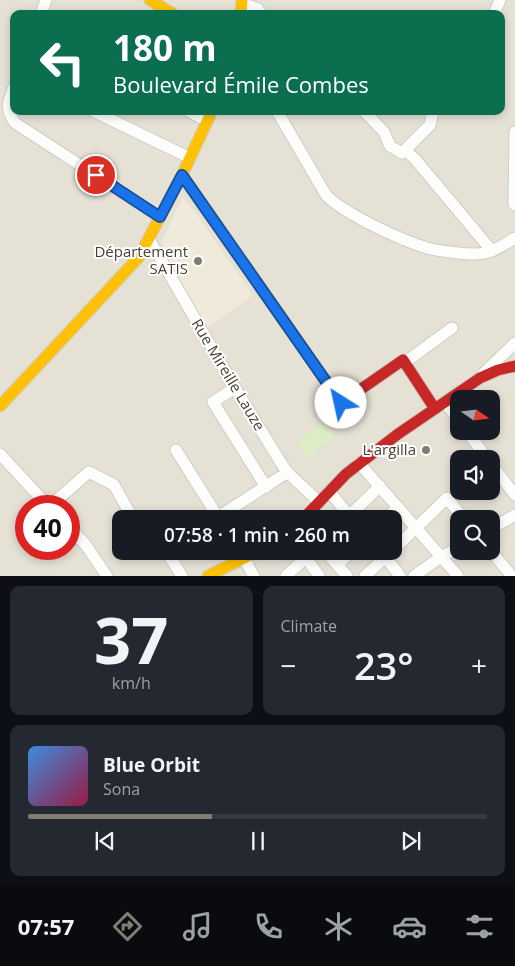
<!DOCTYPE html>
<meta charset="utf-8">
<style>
:root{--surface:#171b24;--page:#242831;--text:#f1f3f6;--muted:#9ea1a6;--line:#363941;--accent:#827d73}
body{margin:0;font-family:"Open Sans",sans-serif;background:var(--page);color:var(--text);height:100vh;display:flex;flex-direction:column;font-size:19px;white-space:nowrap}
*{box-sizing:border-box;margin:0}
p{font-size:16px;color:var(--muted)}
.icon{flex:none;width:28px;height:28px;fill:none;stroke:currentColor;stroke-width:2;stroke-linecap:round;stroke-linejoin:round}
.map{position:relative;height:576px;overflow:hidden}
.drawer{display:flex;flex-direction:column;gap:10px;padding:10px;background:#0d0f14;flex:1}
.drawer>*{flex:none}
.banner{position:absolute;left:10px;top:10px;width:495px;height:105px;border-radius:10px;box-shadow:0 2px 8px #0003;background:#0b6e4f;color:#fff;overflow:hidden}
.needle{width:32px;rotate:104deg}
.tools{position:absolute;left:450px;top:390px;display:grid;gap:10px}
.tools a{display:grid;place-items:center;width:50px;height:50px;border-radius:10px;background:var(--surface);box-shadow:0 2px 8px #0003;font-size:25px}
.speed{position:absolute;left:15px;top:495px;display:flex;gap:10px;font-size:25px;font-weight:700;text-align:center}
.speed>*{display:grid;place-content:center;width:65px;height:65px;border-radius:50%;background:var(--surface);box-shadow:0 2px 8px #0003;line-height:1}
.speed .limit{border:8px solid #d22;background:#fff;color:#111}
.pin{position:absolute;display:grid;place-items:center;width:42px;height:42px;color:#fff;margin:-21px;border:2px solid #fff;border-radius:50%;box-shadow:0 1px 5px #0007}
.me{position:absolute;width:55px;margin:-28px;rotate:325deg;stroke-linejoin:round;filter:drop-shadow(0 0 4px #0008)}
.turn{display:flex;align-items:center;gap:18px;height:105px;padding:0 20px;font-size:22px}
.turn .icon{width:65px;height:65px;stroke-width:2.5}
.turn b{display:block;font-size:35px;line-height:42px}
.big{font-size:38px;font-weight:600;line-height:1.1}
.drawer .widget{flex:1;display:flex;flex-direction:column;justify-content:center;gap:8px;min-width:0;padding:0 18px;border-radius:10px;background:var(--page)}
.drawer .dial{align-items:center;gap:0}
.dial b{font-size:65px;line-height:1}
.song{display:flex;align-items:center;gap:15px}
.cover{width:60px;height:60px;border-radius:8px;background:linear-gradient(135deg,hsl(210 70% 55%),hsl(340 70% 35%))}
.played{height:5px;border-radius:2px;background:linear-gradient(90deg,var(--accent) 40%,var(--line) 40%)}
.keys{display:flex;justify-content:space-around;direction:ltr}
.heat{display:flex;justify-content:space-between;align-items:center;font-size:28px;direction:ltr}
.drawer .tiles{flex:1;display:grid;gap:10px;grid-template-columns:1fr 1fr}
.widget:last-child{grid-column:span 2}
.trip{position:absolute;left:112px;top:510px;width:290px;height:50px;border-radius:10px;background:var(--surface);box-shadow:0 2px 8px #0003;font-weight:600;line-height:50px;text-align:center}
.dock{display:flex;height:80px;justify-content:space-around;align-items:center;background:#090b0e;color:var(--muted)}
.dock .icon{width:35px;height:35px}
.dock .current{color:var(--accent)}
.dock b{font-size:22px;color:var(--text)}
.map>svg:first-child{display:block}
</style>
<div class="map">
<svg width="515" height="576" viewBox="0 0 515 576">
<rect width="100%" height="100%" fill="#f0efe8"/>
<path fill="#e5e1d5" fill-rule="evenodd" d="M 0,0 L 515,0 L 515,576 L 0,576 ZM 14,14 L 501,14 L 501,111 L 14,111 ZM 459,399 L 491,399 L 491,431 L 459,431 ZM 459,459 L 491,459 L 491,491 L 459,491 ZM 26,506 L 69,506 L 69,549 L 26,549 ZM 121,519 L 394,519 L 394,551 L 121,551 ZM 459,519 L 491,519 L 491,551 L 459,551 Z"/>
<path fill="#efeada" d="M 182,199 L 185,200 L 189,204 L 253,295 L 207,328 L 163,251 L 163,239 Z"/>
<path fill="#ddeec6" d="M 324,421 L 335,436 L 308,457 L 297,442 Z"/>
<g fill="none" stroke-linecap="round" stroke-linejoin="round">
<defs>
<path id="street" d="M 242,3 L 258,9 L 261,14
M 41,14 L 46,0
M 494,14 L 500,0
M 14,87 C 8,103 5,108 15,123 L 160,217
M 93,111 L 190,158
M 188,111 L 207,121
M 277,111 L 326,195 C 344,214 401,240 427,248 C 439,251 473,256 484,253 C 496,251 505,244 515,238
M 364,111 L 384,132 L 390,146 L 402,153 L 430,125 L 433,111
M 515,132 L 514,204 L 515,205
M 406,151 L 415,159 L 492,251
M 149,239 L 235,388 L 286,471 L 319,502
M 404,363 L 452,328
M 484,373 L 515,343
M 235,388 L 213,402 L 266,487
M 445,402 L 459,420
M 467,431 L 487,459
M 176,450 L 218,517
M 0,454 L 48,506
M 359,463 L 458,576
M 491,464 L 515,495
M 329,491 L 352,519
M 50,506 L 89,472 L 114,485 L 133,519
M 215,519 L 288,472
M 346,519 L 380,486
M 386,519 L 398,507
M 69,527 L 85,544 L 107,576
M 491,529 L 515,515
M 394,549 L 447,498 L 464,519
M 166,551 L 182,576
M 301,551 L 319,576
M 325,551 L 347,576
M 491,551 L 511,575
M 382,553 L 400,576
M 244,559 L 254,576
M 337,565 L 352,551
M 286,576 L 313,551
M 365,576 L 392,551
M 414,576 L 441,557 L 459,547"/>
<path id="slow" d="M 150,0 L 173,14
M 241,14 L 242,0
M 182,175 L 328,384
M 0,406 L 139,257 L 182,175 L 212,111
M 208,576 L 258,551"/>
<path id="jam" d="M 328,384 L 341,403 L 403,360 L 435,409
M 303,519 L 346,474 L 398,434 L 480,378 L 498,370 L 515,366"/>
</defs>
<use href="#street" stroke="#cfccc6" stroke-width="13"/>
<use href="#slow" stroke="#d0ccbf" stroke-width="13"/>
<use href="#jam" stroke="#d0ccbf" stroke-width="13"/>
<use href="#street" stroke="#fdfdfc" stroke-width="11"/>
<use href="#slow" stroke="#ffc107" stroke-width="11"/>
<use href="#jam" stroke="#c62828" stroke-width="11"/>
</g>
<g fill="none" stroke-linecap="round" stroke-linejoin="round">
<defs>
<path id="route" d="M 96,175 L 160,217 L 182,175 L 341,403"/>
</defs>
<use href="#route" stroke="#114b97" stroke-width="12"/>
<use href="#route" stroke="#1a73e8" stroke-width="9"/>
</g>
<g fill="#827d73" stroke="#fff" stroke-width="2">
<circle cx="198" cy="261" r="5"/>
<circle cx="426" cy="450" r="5"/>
</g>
<g text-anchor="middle" stroke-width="4" stroke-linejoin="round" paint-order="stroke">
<g font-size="15" fill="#474034" stroke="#fff" text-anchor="end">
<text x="188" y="257">Département<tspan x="188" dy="17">SATIS</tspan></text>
<text x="416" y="455">L'argilla</text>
</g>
<g font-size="15" fill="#474034" stroke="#fff">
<text transform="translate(228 375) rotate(59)" y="5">Rue Mireille Lauze</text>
</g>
</g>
</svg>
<div class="tools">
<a><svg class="needle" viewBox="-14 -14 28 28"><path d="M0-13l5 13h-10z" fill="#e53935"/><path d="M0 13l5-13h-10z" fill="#9ea1a6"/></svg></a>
<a><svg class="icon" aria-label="sound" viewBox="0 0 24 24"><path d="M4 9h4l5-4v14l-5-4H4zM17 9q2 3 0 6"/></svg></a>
<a><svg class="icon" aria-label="search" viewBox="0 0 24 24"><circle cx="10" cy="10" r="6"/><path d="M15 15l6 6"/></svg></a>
</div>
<div class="speed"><div class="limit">40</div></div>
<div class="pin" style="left:96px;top:175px;background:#d93025"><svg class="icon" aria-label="arrive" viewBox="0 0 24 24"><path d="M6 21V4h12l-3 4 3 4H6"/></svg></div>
<svg class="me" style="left:341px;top:403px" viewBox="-20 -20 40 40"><circle r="19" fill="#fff"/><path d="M0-13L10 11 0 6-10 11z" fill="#1a73e8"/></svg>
<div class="trip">07:58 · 1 min · 260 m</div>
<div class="banner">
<div class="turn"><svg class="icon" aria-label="left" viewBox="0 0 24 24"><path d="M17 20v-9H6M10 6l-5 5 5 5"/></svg><div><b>180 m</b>Boulevard Émile Combes</div></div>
</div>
</div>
<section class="drawer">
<div class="tiles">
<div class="widget dial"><b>37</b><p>km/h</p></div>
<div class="widget"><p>Climate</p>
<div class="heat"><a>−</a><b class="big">23°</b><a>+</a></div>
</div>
<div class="widget">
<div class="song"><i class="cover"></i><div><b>Blue Orbit</b><p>Sona</p></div></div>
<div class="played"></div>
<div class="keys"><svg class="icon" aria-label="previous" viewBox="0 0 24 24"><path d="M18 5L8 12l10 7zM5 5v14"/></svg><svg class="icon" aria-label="pause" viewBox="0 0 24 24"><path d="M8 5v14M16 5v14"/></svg><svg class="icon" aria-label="next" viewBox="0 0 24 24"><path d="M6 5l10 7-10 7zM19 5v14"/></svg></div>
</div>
</div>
</section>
<nav class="dock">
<b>07:57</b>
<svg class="icon current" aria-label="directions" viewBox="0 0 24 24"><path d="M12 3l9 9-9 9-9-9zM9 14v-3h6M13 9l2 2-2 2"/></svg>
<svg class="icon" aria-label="music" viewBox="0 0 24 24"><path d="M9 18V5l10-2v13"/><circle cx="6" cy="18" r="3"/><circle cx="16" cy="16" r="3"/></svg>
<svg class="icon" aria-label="phone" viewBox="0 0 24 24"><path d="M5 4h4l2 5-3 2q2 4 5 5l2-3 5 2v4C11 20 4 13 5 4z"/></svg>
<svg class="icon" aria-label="climate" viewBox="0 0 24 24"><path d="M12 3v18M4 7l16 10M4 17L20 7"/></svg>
<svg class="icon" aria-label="car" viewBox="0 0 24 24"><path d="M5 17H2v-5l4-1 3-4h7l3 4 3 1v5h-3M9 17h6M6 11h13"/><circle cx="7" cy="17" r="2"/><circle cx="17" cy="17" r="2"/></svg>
<svg class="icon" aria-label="filters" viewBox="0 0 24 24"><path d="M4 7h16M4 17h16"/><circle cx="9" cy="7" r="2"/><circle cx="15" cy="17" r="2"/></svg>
</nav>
